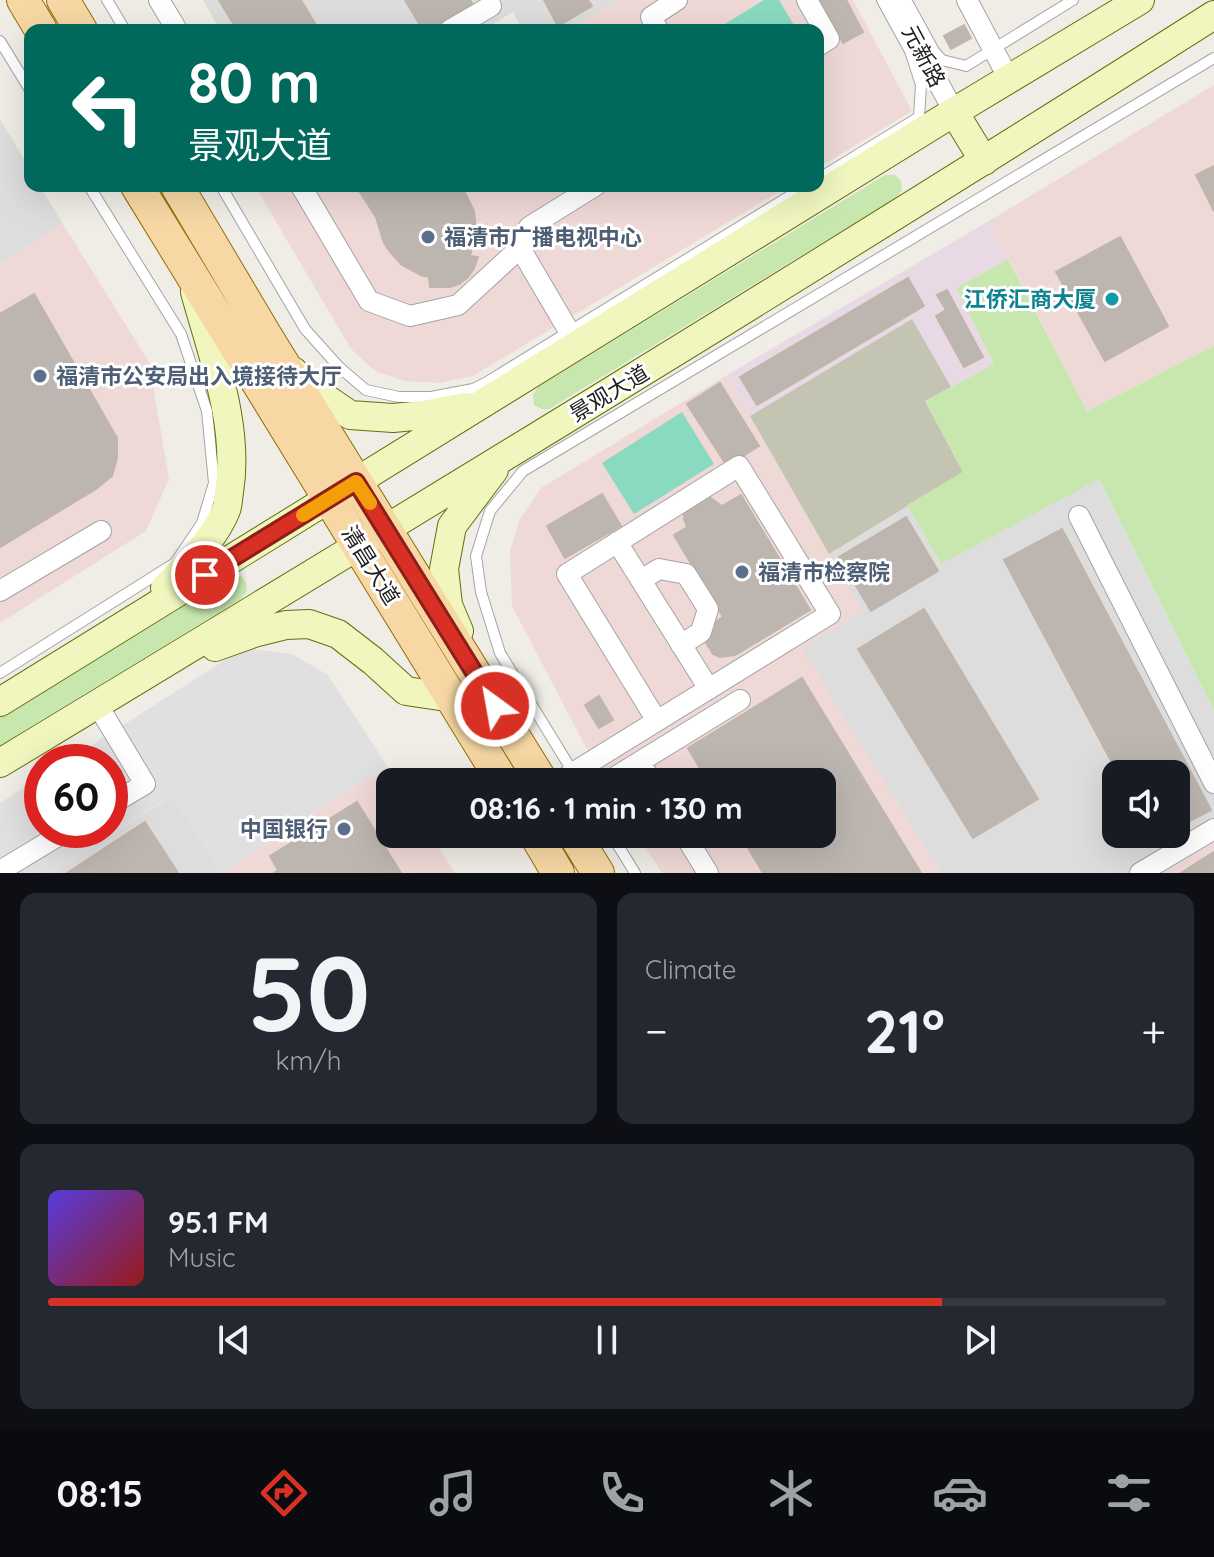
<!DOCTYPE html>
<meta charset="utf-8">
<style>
:root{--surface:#171b24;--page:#242831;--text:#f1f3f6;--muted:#9ea1a6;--line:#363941;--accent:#d93025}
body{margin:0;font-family:Quicksand,"Noto Sans SC",sans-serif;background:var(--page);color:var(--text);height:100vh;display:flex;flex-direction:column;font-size:30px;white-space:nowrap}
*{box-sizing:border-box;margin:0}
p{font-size:26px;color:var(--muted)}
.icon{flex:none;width:44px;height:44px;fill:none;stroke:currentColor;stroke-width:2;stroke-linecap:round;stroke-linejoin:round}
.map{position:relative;height:873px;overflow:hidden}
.sheet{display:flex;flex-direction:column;gap:20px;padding:20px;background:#0d0f14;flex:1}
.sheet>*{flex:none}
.hud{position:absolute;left:24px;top:24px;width:800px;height:168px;border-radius:16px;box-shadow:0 8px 32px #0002;background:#00695c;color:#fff;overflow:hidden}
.fabs{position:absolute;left:1102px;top:760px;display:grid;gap:16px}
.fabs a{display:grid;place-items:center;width:88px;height:88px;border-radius:16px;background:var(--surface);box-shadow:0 8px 32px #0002;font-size:40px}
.speed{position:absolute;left:24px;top:744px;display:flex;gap:16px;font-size:40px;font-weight:700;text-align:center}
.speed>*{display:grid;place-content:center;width:104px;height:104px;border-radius:50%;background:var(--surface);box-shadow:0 8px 32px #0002;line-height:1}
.speed .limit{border:12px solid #d22;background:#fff;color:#111}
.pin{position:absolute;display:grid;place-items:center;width:68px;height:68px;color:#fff;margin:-34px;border:4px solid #fff;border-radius:50%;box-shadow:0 2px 8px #0007}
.me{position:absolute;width:88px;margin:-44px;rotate:328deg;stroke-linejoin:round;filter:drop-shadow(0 0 6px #0008)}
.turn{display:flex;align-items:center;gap:28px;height:168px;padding:0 32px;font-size:36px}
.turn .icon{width:104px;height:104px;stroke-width:2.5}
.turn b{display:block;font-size:56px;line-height:68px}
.big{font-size:60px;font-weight:800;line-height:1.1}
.sheet .widget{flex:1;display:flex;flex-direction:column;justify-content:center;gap:12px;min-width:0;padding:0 28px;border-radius:16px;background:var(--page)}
.sheet .dial{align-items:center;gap:0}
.dial b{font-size:104px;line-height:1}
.song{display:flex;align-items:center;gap:24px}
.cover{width:96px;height:96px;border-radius:12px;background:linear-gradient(135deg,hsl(250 70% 55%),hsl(0 70% 35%))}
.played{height:8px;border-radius:4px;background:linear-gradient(90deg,var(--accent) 80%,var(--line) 80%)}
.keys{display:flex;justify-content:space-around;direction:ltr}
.heat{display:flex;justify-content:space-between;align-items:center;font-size:44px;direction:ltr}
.sheet .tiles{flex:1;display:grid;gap:20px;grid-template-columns:1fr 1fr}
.widget:last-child{grid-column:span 2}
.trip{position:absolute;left:376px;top:768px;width:460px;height:80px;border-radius:16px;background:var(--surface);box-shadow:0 8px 32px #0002;font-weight:800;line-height:80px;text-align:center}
.tabs{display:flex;height:128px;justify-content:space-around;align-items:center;background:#090b0e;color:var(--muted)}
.tabs .icon{width:56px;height:56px}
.tabs .current{color:var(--accent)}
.tabs b{font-size:36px;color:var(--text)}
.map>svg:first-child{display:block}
</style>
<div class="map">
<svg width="1214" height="873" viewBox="0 0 1214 873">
<rect width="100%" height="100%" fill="#f0ede6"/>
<path fill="#dedddd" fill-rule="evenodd" d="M 203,0 L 619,0 L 569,30 L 523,30 L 513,12 L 483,30 L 220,30 Z
M 0,119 L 30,169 L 30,186 L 40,186 L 63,224 L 0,264 Z
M 1098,478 L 1214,711 L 1214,843 L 1163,873 L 941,873 L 801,649 L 862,611 L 829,554 L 907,505 L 941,564 ZM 1116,774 L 1176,774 L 1176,834 L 1116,834 Z
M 173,796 L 221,873 L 51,873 Z"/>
<path fill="#efd9d7" d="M 619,0 L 853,0 L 912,111 L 818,168 L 818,30 L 569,30 Z
M 1214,85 L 1214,346 L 1087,411 L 989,221 Z
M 255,186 L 788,186 L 473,376 L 439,383 L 404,381 L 375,371 L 351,349 Z
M 63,224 L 149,362 L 169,479 L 146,531 L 0,623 L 0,264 Z
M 727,375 L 862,611 L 802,649 L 941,873 L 662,873 L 637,834 L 822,834 L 822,782 L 604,782 L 512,606 L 510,551 L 520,519 L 541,488 Z
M 387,766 L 397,782 L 390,782 L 390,834 L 430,834 L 455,873 L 221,873 Z
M 1214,843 L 1214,873 L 1163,873 Z"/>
<path fill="#e8d9e4" d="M 989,221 L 1008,259 L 956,288 L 994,364 L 951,387 L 912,320 L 750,416 L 727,375 Z"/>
<path fill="#c3c4b2" d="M 912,319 L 951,387 L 925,401 L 963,472 L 829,554 L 750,416 Z"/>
<path fill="#c7e7af" d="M 885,175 L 895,175 L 901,181 L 902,190 L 896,198 L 549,409 L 542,409 L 534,405 L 533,395 L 538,387 Z
M 1008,259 L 1087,411 L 1214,346 L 1214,711 L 1099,479 L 941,564 L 907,505 L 963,472 L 925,401 L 994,364 L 956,288 Z
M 230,576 L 241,576 L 246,582 L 247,591 L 241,599 L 0,745 L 0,716 Z"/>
<path fill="#89dac0" d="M 764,0 L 779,0 L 797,30 L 715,30 Z
M 682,412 L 714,464 L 634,514 L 602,463 Z"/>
<path fill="#e0e0e0" d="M 244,648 L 292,654 L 328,675 L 387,766 L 221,873 L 172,796 L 51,873 L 0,873 L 0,803 L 42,776 L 42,830 L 110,830 L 110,762 L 65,762 Z"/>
<path fill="#bdb6b0" stroke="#c1b5a9" stroke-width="2" d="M 219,0 L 301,0 L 319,30 L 237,30 Z
M 405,0 L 470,0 L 473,5 L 433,30 L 423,30 Z
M 544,0 L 588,0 L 592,6 L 558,26 Z
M 819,0 L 846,0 L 863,32 L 843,43 Z
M 964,25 L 971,38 L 951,49 L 944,36 Z
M 1214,166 L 1214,211 L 1196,175 Z
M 356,186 L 463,186 L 462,187 L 474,211 L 476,229 L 470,256 L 478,257 L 474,268 L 468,277 L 459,284 L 450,287 L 430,287 L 429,277 L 421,275 L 402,265 L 390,252 L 384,243 L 376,217 Z
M 1120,237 L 1168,326 L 1105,361 L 1056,272 Z
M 908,278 L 924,306 L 757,405 L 740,377 Z
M 947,290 L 983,357 L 964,367 L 936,316 L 946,310 L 937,295 Z
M 34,294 L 117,438 L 117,458 L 112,476 L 96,489 L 0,547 L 0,314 Z
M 720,383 L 759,446 L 727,466 L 687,404 Z
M 602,494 L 621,526 L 565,558 L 547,526 Z
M 741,495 L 810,610 L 735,655 L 720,657 L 713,654 L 705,641 L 709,626 L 723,617 L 674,535 L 687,527 L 684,519 L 684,512 L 709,497 L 722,506 Z
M 906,517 L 938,571 L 871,611 L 839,557 Z
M 1062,529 L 1211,810 L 1176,828 L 1176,774 L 1118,774 L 1004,560 Z
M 924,609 L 1038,799 L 973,838 L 858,649 Z
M 802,678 L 921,873 L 763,873 L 740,834 L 822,834 L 822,782 L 708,782 L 688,748 Z
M 599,696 L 613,720 L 599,728 L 585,705 Z
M 357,802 L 401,873 L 274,873 L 278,870 L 270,856 Z
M 145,822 L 178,873 L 67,873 Z
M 1214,852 L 1214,873 L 1181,873 Z"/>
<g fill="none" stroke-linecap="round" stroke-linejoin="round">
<defs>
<path id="lane" d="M 107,0 L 125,30
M 906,0 L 934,51 L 942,60 L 966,66 L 1073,0
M 0,41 L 30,90
M 818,179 L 919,117 L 921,85 L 910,51 L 882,0
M 221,186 L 305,329 L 339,367 L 366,390 L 399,397 L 431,397 L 473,389 L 487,382 L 806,186
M 0,673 L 175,563 L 202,523 L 214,483 L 207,411 L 181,334 L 89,186
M 579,782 L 500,653 L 481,592 L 476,556 L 490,511 L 523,471 L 1214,58
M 611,834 L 635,873"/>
<path id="street" d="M 159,0 L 177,30
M 807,0 L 829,39 L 818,46
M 894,0 L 954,112
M 967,0 L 1009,79
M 450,30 L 491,6
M 658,30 L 651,17 L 677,0
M 301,186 L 369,301 L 410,316 L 458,305 L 520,248 L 529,227 L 595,186
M 520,248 L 577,345
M 1079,516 L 1214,783
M 617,542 L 709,689
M 641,580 L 659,569 L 686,574 L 708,609 L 701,632 L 681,645
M 0,591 L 101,531
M 97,704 L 145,784 L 110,805
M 640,762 L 652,782
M 563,779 C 652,724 741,669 830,614 L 739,466 L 567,574 L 657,721
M 607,782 L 740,700
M 684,834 L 708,873
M 0,871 L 68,830
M 1140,873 L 1214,829"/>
<path id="secondary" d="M 954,112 L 984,161
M 294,372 L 302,382 L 350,415 L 393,418 L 424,415 L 464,407
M 165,588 C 187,565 214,540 226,510 C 228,505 228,498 229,492 C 240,427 212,354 195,292
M 459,631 L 448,605 L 444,569 L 452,526 L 494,470
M 215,647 L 254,633 L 286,625 L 309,624 L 338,634 L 373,661 L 406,691 L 453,698
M 0,702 L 954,112 L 1140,0
M 0,763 C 407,517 813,270 1214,15"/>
<path id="primary" d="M 23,0 L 41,30
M 63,0 L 81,30
M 137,186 L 503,782
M 177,186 L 266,336 L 542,782
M 535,834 L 558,873
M 574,834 L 598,873"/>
</defs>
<use href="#lane" stroke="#a4a4a4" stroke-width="12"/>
<use href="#street" stroke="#a4a4a4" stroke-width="22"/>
<use href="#secondary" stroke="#61720b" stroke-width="30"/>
<use href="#primary" stroke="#936e08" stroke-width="34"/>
<use href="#lane" stroke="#fff" stroke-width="10"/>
<use href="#street" stroke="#fff" stroke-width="20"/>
<use href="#secondary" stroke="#f0f6be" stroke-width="28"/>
<use href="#primary" stroke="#f7d8a4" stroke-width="32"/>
</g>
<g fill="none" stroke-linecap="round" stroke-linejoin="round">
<defs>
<path id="route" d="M 205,575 L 356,482 L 495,706"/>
</defs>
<use href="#route" stroke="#8d1f18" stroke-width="20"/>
<use href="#route" stroke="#d93025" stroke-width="14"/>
<path stroke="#f59e0b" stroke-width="14" d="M 303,515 L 356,482 L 370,503"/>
</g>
<g fill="#5c6f8a" stroke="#fff" stroke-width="3">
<circle cx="428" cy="237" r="8"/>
<circle cx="40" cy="376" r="8"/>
<circle cx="742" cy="572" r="8"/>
<circle cx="344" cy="829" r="8"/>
</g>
<circle fill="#0f9aa8" stroke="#fff" stroke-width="3" cx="1112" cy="299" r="8"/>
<g text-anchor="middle" stroke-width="6" stroke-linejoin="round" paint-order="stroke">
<g font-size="22" fill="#202020" stroke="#fff">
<text transform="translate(924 56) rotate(62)" y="8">元新路</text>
<text transform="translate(609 393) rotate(-31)" y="8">景观大道</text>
<text transform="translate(371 565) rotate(58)" y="8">清昌大道</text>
</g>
<g font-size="22" font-weight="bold" fill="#4e5e75" stroke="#fff" text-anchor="start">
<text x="444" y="245">福清市广播电视中心</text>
<text x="56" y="384">福清市公安局出入境接待大厅</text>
<text x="758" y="580">福清市检察院</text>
<text x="328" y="837" text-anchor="end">中国银行</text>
</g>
<g font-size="22" font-weight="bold" fill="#0d838f" stroke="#fff" text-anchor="end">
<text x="1096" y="307">江侨汇商大厦</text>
</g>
</g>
</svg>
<div class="fabs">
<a><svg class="icon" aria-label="sound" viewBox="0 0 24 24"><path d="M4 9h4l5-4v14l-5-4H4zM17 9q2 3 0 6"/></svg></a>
</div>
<div class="speed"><div class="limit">60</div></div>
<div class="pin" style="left:205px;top:575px;background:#d93025"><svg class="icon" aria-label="arrive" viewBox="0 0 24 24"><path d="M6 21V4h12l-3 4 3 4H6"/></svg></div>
<svg class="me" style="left:495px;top:706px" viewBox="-20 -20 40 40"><circle r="17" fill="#d93025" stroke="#fff" stroke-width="3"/><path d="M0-11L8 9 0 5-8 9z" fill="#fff"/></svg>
<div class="trip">08:16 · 1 min · 130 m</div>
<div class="hud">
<div class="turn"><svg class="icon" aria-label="left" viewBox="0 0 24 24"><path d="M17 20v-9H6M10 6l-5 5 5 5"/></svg><div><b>80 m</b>景观大道</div></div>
</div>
</div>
<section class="sheet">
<div class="tiles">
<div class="widget dial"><b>50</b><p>km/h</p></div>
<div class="widget"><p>Climate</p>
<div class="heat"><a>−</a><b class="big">21°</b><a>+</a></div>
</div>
<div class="widget">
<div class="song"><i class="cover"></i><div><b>95.1 FM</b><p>Music</p></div></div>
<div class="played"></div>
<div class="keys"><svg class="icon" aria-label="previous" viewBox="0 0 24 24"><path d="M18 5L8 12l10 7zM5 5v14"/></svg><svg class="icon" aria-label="pause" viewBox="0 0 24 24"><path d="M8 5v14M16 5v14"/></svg><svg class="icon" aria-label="next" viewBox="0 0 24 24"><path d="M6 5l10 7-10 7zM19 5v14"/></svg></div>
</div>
</div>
</section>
<nav class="tabs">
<b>08:15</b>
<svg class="icon current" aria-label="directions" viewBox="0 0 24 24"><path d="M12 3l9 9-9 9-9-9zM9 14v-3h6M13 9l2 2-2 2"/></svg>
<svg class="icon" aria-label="music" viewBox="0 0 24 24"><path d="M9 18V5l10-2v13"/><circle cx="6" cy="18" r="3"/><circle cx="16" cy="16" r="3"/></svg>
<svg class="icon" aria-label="phone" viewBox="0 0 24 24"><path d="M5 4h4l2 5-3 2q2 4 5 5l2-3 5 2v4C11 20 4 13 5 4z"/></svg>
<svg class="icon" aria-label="climate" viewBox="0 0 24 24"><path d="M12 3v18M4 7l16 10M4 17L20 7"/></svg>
<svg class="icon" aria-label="car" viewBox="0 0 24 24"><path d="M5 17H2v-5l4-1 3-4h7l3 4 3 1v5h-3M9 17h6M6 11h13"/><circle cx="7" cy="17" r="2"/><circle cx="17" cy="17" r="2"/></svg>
<svg class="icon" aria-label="filters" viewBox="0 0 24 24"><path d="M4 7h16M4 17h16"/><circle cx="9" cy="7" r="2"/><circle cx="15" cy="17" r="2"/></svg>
</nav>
